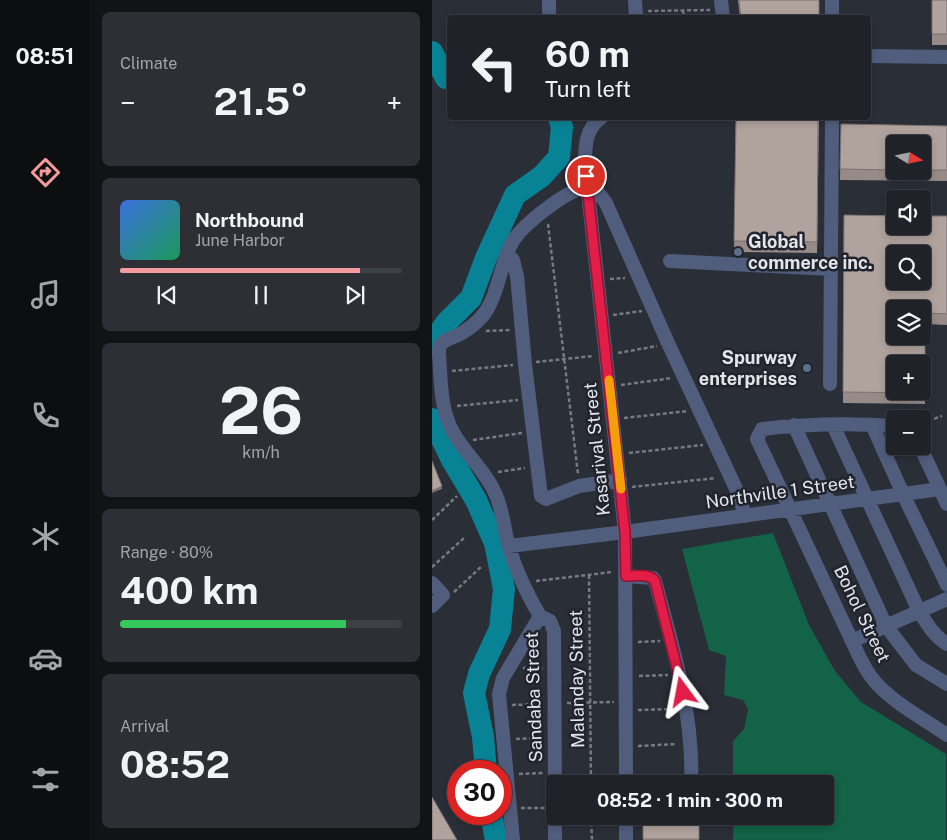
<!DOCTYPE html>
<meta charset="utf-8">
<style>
:root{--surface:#202229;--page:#2d2f35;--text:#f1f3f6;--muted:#a2a4a8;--line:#3d3f46;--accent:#f59b9d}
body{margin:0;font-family:"Public Sans",sans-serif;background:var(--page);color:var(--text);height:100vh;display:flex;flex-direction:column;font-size:19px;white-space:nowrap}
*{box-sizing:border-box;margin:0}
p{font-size:16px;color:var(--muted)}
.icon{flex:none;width:28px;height:28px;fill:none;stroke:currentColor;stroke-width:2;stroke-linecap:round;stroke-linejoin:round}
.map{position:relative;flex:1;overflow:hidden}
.sheet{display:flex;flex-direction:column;gap:12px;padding:12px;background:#121317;width:342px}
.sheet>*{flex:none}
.guide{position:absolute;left:15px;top:15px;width:424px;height:105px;border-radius:5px;box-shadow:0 2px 8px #0003,0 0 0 1px var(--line);background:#202229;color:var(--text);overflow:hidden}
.needle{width:32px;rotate:100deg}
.tools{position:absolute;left:454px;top:135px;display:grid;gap:10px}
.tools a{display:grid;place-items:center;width:45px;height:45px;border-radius:5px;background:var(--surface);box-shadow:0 2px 8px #0003,0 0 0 1px var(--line);font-size:25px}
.speed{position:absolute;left:15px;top:760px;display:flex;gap:10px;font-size:25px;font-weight:700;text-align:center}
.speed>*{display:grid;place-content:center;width:65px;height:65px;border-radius:50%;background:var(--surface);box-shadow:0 2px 8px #0003,0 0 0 1px var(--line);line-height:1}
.speed .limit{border:8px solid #d22;background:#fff;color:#111}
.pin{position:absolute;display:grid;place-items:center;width:42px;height:42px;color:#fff;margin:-21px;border:2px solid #fff;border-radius:50%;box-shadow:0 1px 5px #0007}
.me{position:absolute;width:55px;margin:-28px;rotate:347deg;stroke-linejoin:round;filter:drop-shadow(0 0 4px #0008)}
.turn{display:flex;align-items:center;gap:18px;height:105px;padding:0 15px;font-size:22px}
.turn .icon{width:65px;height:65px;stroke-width:2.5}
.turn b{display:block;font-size:35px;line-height:42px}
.big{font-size:38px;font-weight:700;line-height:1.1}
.sheet .card{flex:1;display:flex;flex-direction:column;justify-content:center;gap:8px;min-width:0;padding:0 18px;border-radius:8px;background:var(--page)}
.sheet .dial{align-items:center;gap:0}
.dial b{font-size:65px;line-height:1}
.song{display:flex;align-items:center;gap:15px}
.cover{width:60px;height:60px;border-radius:8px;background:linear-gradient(135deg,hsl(220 70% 55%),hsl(150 70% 35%))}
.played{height:5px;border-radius:2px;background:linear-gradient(90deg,var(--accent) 85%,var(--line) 85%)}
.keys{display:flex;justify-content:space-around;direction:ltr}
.heat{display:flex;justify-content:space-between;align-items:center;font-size:28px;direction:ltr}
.charge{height:8px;border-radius:4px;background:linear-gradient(90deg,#34c759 80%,var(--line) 0)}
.trip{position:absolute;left:114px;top:775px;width:288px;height:50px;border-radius:5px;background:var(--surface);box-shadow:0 2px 8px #0003,0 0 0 1px var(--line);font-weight:700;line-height:50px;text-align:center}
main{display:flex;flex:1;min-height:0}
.dock{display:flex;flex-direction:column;width:90px;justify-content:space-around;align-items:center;background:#0d0e10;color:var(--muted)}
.dock .icon{width:35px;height:35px}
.dock .active{color:var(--accent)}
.dock b{font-size:22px;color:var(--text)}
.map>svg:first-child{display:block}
</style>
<main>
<nav class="dock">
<b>08:51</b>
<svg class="icon active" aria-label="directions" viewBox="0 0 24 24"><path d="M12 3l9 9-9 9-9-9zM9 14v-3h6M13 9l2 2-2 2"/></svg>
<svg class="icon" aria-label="music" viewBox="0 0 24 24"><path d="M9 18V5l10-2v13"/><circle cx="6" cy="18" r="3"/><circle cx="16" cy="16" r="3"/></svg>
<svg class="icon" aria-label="phone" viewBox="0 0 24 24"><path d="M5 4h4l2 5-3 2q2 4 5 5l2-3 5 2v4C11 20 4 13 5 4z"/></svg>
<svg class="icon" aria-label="climate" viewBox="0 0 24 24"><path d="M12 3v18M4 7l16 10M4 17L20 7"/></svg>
<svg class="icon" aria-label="car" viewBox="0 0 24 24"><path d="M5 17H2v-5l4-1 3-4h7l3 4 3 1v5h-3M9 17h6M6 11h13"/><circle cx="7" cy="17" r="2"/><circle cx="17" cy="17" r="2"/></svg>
<svg class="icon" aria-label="filters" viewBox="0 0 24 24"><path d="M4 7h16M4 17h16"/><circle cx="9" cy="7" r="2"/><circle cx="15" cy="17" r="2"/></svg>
</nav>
<section class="sheet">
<div class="card"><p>Climate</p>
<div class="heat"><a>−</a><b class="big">21.5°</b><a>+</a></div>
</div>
<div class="card">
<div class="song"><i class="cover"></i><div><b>Northbound</b><p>June Harbor</p></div></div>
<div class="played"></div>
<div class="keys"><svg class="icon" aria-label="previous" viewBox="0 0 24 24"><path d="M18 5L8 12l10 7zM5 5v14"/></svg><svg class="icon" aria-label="pause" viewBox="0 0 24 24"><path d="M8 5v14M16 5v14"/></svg><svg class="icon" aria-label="next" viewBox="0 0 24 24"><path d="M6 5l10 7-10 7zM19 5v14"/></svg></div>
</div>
<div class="card dial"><b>26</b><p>km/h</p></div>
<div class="card"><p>Range · 80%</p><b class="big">400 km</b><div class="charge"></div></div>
<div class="card"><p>Arrival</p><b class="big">08:52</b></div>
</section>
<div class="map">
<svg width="515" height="840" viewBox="0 0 515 840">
<rect width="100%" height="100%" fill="#2a2e37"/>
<path fill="#126348" d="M 341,533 L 377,625 L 403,671 L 429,702 L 514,754 L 514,840 L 301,840 L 302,816 L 392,816 L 392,784 L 301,784 L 301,741 L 312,729 L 316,709 L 311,700 L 292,695 L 294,656 L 277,650 L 250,549 Z"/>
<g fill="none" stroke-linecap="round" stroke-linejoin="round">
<path stroke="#088396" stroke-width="22" d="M 0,52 L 14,78 L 18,79
M 0,343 L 15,322 L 39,298 L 54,258 L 83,195 L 110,176 L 127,157 L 130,127 L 127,118
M 0,419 L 19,458 L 44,500 L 63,543 L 72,589 L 68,629 L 47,674 L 42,693 L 51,737 L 54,771
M 59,814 L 64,840"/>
<path stroke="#777a82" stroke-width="2.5" stroke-dasharray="4 2.5" stroke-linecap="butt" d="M 251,10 L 252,18
M 216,11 L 278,10
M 116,224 L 146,474
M 178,279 L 193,278
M 181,315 L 210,311
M 54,331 L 78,330
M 186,353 L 225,346
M 104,362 L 161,356
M 20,371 L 81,365
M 189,385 L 240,378
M 25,406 L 86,400
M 192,418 L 256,411
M 490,423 L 510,416
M 41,440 L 90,433
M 197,453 L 271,445
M 66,472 L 93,468
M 200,487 L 284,478
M 0,520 L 25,496
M 0,567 L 32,538
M 157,575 L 159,784
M 104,581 L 180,572
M 22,592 L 50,566
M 206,642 L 228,641
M 91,668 L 111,668
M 207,676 L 236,675
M 135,703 L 182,702
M 80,705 L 110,704
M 206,710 L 243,709
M 84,739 L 111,738
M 206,746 L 245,744
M 87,774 L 111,773
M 89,808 L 114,808
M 159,816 L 160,840"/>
<path stroke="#505d7d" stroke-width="14" d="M 203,0 L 204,18
M 289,0 L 291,18
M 117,18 L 117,0
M 400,18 L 400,0
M 436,56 L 515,57
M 169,118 C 153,128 153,148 153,165 L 193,532 L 194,784
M 75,254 L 81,260 L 85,276 L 93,364 L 109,496 L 114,499 L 147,486 L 188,480
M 238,261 L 399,269
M 398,384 L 400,118
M 362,425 L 454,626 L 484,665 L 515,684
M 401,425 L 487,611 C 495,624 502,636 515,644
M 440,425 L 471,494 L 515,585
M 462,426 C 418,423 374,424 330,429 L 325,439 L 420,641 C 427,656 434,673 446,685 C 465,705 492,719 515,735
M 488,446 L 515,504
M 77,546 L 193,532 L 508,489
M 194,576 L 221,578 L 223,581 C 241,648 262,714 259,784
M 0,583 L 11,595 L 0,606
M 108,616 C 95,594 84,571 77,547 C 72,529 71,511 64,495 C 54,471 33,454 21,432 C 8,410 9,379 7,354 C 7,353 7,347 8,346 C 11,339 24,337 30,333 C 41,326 52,317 57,306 C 68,286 69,261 81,241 C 91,225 134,190 153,188 C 163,187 169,196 174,203 L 236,343 L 306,493 L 313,516
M 108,616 L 118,621 L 122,631 L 123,784
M 420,641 L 515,599
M 123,816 L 123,840
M 194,816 L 194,840
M 81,840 L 67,694 L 71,678 L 108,616"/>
</g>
<path fill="#978b87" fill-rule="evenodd" d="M 306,0 L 387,0 L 387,18 L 308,18 Z
M 500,0 L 515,0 L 515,45 L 500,45 Z
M 304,118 L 387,118 L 385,253 L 302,252 Z
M 409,124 L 515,126 L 515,181 L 408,180 ZM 462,144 L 490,144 L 490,171 L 462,171 Z
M 412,215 L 515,216 L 515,325 L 493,324 L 493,404 L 411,403 Z
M 211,816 L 267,816 L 267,840 L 211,840 Z"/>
<path fill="#7b716e" d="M 10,486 L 10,489 L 0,493 L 0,491 Z"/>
<path fill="#b0a29d" stroke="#7b716e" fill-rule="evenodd" d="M 307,0 L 387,0 L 387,18 L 309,18 Z
M 500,0 L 515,0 L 515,34 L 500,34 Z
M 304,118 L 386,118 L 385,242 L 302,241 Z
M 409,124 L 515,126 L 515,170 L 490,170 L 490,144 L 462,144 L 462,170 L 408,169 Z
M 412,215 L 462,216 L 462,226 L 490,226 L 490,216 L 515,216 L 515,314 L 493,313 L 493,393 L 411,392 ZM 462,254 L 490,254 L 490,281 L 462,281 ZM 462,309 L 490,309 L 490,336 L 462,336 ZM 462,364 L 490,364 L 490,391 L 462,391 Z
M 0,461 L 10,486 L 0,491 Z
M 0,797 L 25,840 L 0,840 Z
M 211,816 L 267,816 L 267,839 L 211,839 Z"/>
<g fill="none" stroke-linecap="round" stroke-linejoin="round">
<defs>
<path id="route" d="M 154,176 L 193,532 L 194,576 C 203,576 217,573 223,581 L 251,692"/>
</defs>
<use href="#route" stroke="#92132f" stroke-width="12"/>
<use href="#route" stroke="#e11d48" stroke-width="9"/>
<path stroke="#f59e0b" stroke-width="9" d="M 177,380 L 189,489"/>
</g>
<g fill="#5c6f8a" stroke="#21242d" stroke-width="2">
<circle cx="306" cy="252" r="5"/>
<circle cx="375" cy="368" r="5"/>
</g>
<g text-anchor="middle" stroke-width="5" stroke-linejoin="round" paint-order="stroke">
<g font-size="18" font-weight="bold" fill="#e3e5eb" stroke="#21242d" text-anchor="start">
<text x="316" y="248">Global<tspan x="316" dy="21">commerce inc.</tspan></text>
<text x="365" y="364" text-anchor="end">Spurway<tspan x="365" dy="21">enterprises</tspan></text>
</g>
<g font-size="18" fill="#e3e5eb" stroke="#21242d">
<text transform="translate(165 449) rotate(-96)" y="6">Kasarival Street</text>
<text transform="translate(348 492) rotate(-8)" y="6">Northville 1 Street</text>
<text transform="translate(430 614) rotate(64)" y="6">Bohol Street</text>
<text transform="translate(145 679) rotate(-91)" y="6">Malanday Street</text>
<text transform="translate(102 697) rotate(-92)" y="6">Sandaba Street</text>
</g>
</g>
</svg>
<div class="tools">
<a><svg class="needle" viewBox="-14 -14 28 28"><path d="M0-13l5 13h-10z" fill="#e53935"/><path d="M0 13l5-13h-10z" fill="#a2a4a8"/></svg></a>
<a><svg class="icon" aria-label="sound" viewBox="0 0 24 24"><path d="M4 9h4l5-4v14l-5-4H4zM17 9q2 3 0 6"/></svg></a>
<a><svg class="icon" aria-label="search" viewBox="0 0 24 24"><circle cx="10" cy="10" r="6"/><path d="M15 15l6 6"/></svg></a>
<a><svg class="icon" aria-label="layers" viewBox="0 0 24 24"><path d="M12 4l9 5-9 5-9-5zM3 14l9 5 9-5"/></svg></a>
<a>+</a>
<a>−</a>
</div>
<div class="speed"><div class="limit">30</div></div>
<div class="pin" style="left:154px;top:176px;background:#d93025"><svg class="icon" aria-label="arrive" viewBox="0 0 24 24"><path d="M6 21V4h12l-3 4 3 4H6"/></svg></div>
<svg class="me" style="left:251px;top:692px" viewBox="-20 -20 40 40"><path d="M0-17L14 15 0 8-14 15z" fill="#e11d48" stroke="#fff" stroke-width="4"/></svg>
<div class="trip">08:52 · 1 min · 300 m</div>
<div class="guide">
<div class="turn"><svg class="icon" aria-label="left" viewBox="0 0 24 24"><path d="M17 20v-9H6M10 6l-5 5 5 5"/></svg><div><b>60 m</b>Turn left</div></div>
</div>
</div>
</main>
